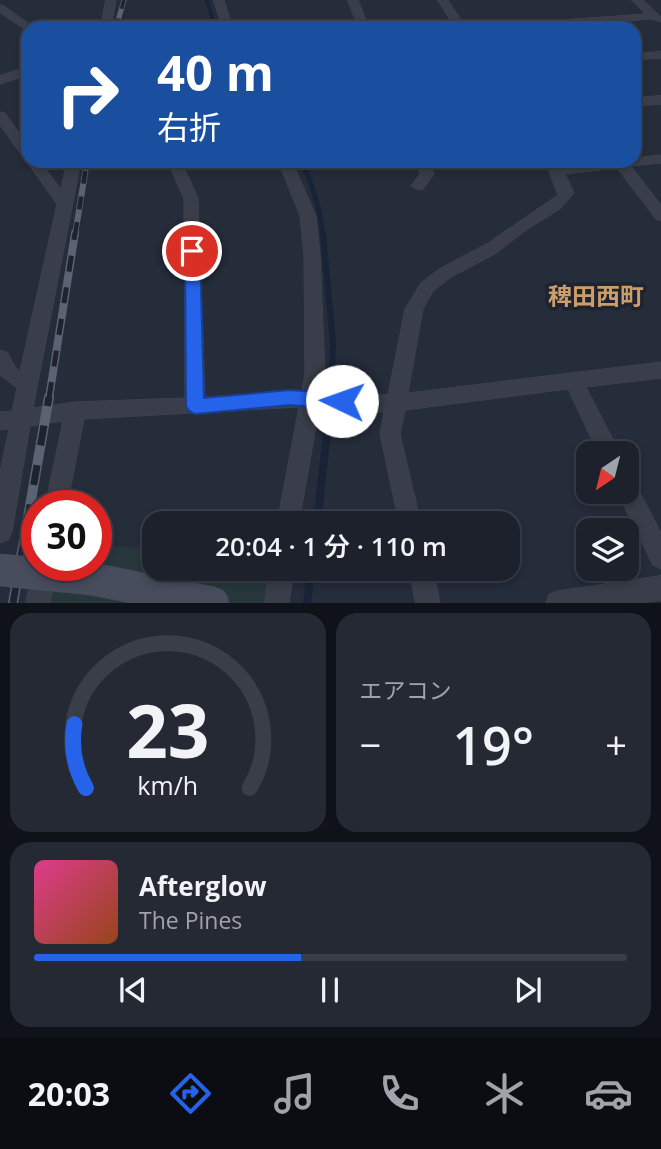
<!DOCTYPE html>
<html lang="ja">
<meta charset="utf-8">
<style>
:root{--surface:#1c212c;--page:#252934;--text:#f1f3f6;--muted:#a0a3a9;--line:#3a3e48;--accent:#2563eb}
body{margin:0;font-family:"Open Sans","Noto Sans JP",sans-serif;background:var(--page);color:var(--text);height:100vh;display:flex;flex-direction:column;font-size:26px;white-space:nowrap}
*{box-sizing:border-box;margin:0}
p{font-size:23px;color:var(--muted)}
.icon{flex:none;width:38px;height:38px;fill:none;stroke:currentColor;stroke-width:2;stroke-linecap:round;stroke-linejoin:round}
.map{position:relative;height:603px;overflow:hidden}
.sheet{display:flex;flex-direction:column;gap:10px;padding:10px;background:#0f1218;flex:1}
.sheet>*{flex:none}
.banner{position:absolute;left:21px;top:21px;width:620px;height:147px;border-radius:21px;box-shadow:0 4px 10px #0003,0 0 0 2px var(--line);background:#1a4fa0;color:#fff;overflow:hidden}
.needle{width:46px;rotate:215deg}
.buttons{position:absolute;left:576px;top:441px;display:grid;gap:14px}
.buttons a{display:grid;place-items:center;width:63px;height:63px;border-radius:14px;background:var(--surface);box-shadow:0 4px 10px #0003,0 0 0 2px var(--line);font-size:35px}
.speed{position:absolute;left:21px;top:490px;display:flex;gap:14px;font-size:35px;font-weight:700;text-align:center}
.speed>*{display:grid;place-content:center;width:91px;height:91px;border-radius:50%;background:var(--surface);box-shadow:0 4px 10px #0003,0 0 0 2px var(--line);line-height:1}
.speed .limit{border:10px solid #d22;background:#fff;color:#111}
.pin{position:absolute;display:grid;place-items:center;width:60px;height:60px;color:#fff;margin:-30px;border:4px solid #fff;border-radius:50%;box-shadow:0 2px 7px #0007}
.me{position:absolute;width:77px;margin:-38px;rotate:273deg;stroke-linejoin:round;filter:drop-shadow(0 0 5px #0008)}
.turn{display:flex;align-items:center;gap:24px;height:147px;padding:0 21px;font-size:32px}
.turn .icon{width:91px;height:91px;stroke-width:2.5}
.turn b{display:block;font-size:49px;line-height:60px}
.big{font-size:52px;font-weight:600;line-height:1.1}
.sheet .widget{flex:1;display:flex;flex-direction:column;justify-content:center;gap:10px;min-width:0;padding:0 24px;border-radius:21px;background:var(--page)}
.sheet .dial{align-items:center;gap:0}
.dial svg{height:182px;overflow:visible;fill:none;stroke:var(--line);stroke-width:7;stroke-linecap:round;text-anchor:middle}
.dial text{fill:var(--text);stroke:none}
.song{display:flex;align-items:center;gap:21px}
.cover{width:84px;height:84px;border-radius:10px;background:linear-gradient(135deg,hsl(330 70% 55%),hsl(20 70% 35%))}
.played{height:7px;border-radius:4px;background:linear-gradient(90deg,var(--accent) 45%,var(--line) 45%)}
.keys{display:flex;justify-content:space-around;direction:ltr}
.heat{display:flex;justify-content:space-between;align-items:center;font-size:38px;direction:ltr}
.sheet .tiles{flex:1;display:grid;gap:10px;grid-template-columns:1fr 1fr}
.widget:last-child{grid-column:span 2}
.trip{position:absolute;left:142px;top:511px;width:378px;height:70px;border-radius:21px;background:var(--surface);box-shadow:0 4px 10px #0003,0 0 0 2px var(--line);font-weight:600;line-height:70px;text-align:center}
.tab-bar{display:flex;height:112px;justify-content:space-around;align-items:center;background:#0b0d12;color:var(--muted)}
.tab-bar .icon{width:49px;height:49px}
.tab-bar .selected{color:var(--accent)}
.tab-bar b{font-size:32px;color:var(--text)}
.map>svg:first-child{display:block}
</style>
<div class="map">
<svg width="661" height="603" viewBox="0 0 661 603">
<rect width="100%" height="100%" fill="#252c3a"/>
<path fill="#27373b" d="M 96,546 L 154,548 L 154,569 L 282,569 L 277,603 L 38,603 L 44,565 L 96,565 Z"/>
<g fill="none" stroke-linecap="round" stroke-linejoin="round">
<path stroke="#192337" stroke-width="3.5" d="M 207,0 L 215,28"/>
<path stroke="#192337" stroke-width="5" d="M 301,161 C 313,185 320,208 323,235"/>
<path stroke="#192337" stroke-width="6" d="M 323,233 L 333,343 L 331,398"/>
<path stroke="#192337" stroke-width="8" d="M 317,523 L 331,397
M 307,603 L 311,569"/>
<defs>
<path id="minor" d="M 106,0 L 116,0 L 111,28 L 101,28 Z
M 214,0 L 224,0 L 233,28 L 223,28 Z
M 348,0 L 358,0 L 369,28 L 359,28 Z
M 438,0 L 448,0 L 466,28 L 456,28 Z
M 632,0 L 643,0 L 661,17 L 661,22 L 651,19 L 534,28 L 486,28 L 491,25 L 645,14 Z
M 0,5 L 4,6 L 35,28 L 26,30 L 0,13 Z
M 661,52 L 661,58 L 634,60 L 634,54 Z
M 28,67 L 28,75 L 0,84 L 0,76 Z
M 661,96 L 661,104 L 634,106 L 634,98 Z
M 0,112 L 5,113 L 28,145 L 28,161 L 39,161 L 61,189 L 67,161 L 81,161 L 33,408 L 75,402 L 185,398 L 184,198 L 167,161 L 181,161 L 198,198 L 205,397 L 302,391 L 305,374 L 304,255 L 300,216 L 278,161 L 292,161 L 316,216 L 320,255 L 325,374 L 322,392 L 388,395 L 405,309 L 421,283 L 439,269 L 488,243 L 558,195 L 545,161 L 559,161 L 561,165 L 634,161 L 634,158 L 661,155 L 661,163 L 631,166 L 661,205 L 661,221 L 656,219 L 617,168 L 565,174 L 574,193 L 560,209 L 529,228 L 495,254 L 451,277 L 433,291 L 423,309 L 408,393 L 661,362 L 661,378 L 586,387 L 620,453 L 598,453 L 568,389 L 405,410 L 400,434 L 421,523 L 399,523 L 380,434 L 384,412 L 319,409 L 299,523 L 277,523 L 299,407 L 84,419 L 67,506 L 45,506 L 63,421 L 30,426 L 12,532 L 8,540 L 0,543 L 0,472 L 9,429 L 0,430 L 0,412 L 12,411 L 17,388 L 0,375 L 0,350 L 7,352 L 16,368 L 20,371 L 57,204 L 0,125 Z
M 415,161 L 429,161 L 434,174 L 423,189 L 418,190 L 411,186 L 420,174 Z
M 626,478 L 634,481 L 661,533 L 661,569 L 653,565 L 617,492 L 626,492 Z
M 35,559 L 37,565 L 55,565 L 56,568 L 50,603 L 26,603 Z
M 270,569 L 294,569 L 289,603 L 265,603 Z
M 409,569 L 433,569 L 440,603 L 416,603 Z
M 661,576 L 661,600 L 643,603 L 546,603 L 549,594 L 558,591 Z"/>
</defs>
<use href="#minor" stroke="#424753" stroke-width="1"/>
<use href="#minor" fill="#393e4a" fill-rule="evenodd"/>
<defs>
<path id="rail-far3" d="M 116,28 L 124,0"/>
<path id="rail-far2" d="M 75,235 L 87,161"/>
<path id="rail-far1" d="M 49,398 L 75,233"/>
<path id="rail" d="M 13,603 L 49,397"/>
</defs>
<use href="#rail-far3" stroke="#5b6271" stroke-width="5"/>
<use href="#rail-far2" stroke="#5b6271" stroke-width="6"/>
<use href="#rail-far1" stroke="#5b6271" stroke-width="8"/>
<use href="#rail" stroke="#5b6271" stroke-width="10"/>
<use href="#rail-far3" stroke="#1e232f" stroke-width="3.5" stroke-dasharray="10" stroke-linecap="butt"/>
<use href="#rail-far2" stroke="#1e232f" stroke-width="4.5" stroke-dasharray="13" stroke-linecap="butt"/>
<use href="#rail-far1" stroke="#1e232f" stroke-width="5" stroke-dasharray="16" stroke-linecap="butt"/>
<use href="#rail" stroke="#1e232f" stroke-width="7" stroke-dasharray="20" stroke-linecap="butt"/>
<defs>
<path id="secondary-bridge" d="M 0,570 L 92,579 L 213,603"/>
</defs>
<use href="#secondary-bridge" stroke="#424753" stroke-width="33" stroke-linecap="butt"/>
<use href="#secondary-bridge" stroke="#474d5d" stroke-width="32"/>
</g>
<path fill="#2563eb" stroke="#184099" stroke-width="2" d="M 192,246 L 200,251 L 204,398 L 290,390 L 342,394 L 349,396 L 351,401 L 349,406 L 342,409 L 290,405 L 195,414 L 189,411 L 186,406 L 185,251 Z"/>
<g text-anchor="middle" stroke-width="7" stroke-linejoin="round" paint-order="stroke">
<g font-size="24" font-weight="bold" fill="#ca9d6b" stroke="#1e232f">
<text x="596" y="305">稗田西町</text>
</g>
</g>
</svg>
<div class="buttons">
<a><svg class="needle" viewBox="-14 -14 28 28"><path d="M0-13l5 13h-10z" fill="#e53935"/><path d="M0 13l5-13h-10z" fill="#a0a3a9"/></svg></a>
<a><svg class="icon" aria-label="layers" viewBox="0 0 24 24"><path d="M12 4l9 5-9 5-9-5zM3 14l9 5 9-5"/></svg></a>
</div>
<div class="speed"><div class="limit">30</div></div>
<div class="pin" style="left:192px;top:251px;background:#d93025"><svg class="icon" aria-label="arrive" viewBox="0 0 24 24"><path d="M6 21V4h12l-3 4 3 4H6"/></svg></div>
<svg class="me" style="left:342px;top:401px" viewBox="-20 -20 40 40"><circle r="19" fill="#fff"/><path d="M0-13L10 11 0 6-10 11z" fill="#2563eb"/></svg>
<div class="trip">20:04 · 1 分 · 110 m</div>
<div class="banner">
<div class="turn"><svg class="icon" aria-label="right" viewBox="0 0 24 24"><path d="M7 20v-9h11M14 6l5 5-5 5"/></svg><div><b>40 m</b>右折</div></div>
</div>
</div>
<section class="sheet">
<div class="tiles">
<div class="widget dial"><svg viewBox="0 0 100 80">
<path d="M14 69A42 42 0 1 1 86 69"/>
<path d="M14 69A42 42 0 0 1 9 41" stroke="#2563eb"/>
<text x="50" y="56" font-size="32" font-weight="700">23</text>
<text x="50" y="72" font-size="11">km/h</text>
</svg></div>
<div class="widget"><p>エアコン</p>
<div class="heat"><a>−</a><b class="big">19°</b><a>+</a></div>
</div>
<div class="widget">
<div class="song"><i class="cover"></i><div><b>Afterglow</b><p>The Pines</p></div></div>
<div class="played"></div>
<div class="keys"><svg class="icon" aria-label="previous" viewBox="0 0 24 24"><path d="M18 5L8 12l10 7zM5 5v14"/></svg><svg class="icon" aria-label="pause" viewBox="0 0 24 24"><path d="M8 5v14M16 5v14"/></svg><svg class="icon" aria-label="next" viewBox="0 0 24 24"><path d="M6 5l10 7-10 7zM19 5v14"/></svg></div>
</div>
</div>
</section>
<nav class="tab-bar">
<b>20:03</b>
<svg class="icon selected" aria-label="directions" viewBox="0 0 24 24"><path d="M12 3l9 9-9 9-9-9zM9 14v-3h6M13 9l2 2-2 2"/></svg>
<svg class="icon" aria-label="music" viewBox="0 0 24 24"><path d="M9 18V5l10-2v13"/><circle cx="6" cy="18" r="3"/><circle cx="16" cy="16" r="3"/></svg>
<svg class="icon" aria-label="phone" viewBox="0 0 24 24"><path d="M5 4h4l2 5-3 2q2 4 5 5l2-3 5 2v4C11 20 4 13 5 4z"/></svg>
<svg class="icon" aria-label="climate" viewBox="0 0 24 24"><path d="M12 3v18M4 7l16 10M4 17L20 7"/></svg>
<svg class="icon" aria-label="car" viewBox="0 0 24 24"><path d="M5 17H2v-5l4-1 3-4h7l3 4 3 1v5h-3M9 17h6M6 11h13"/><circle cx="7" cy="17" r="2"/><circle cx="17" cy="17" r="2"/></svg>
</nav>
